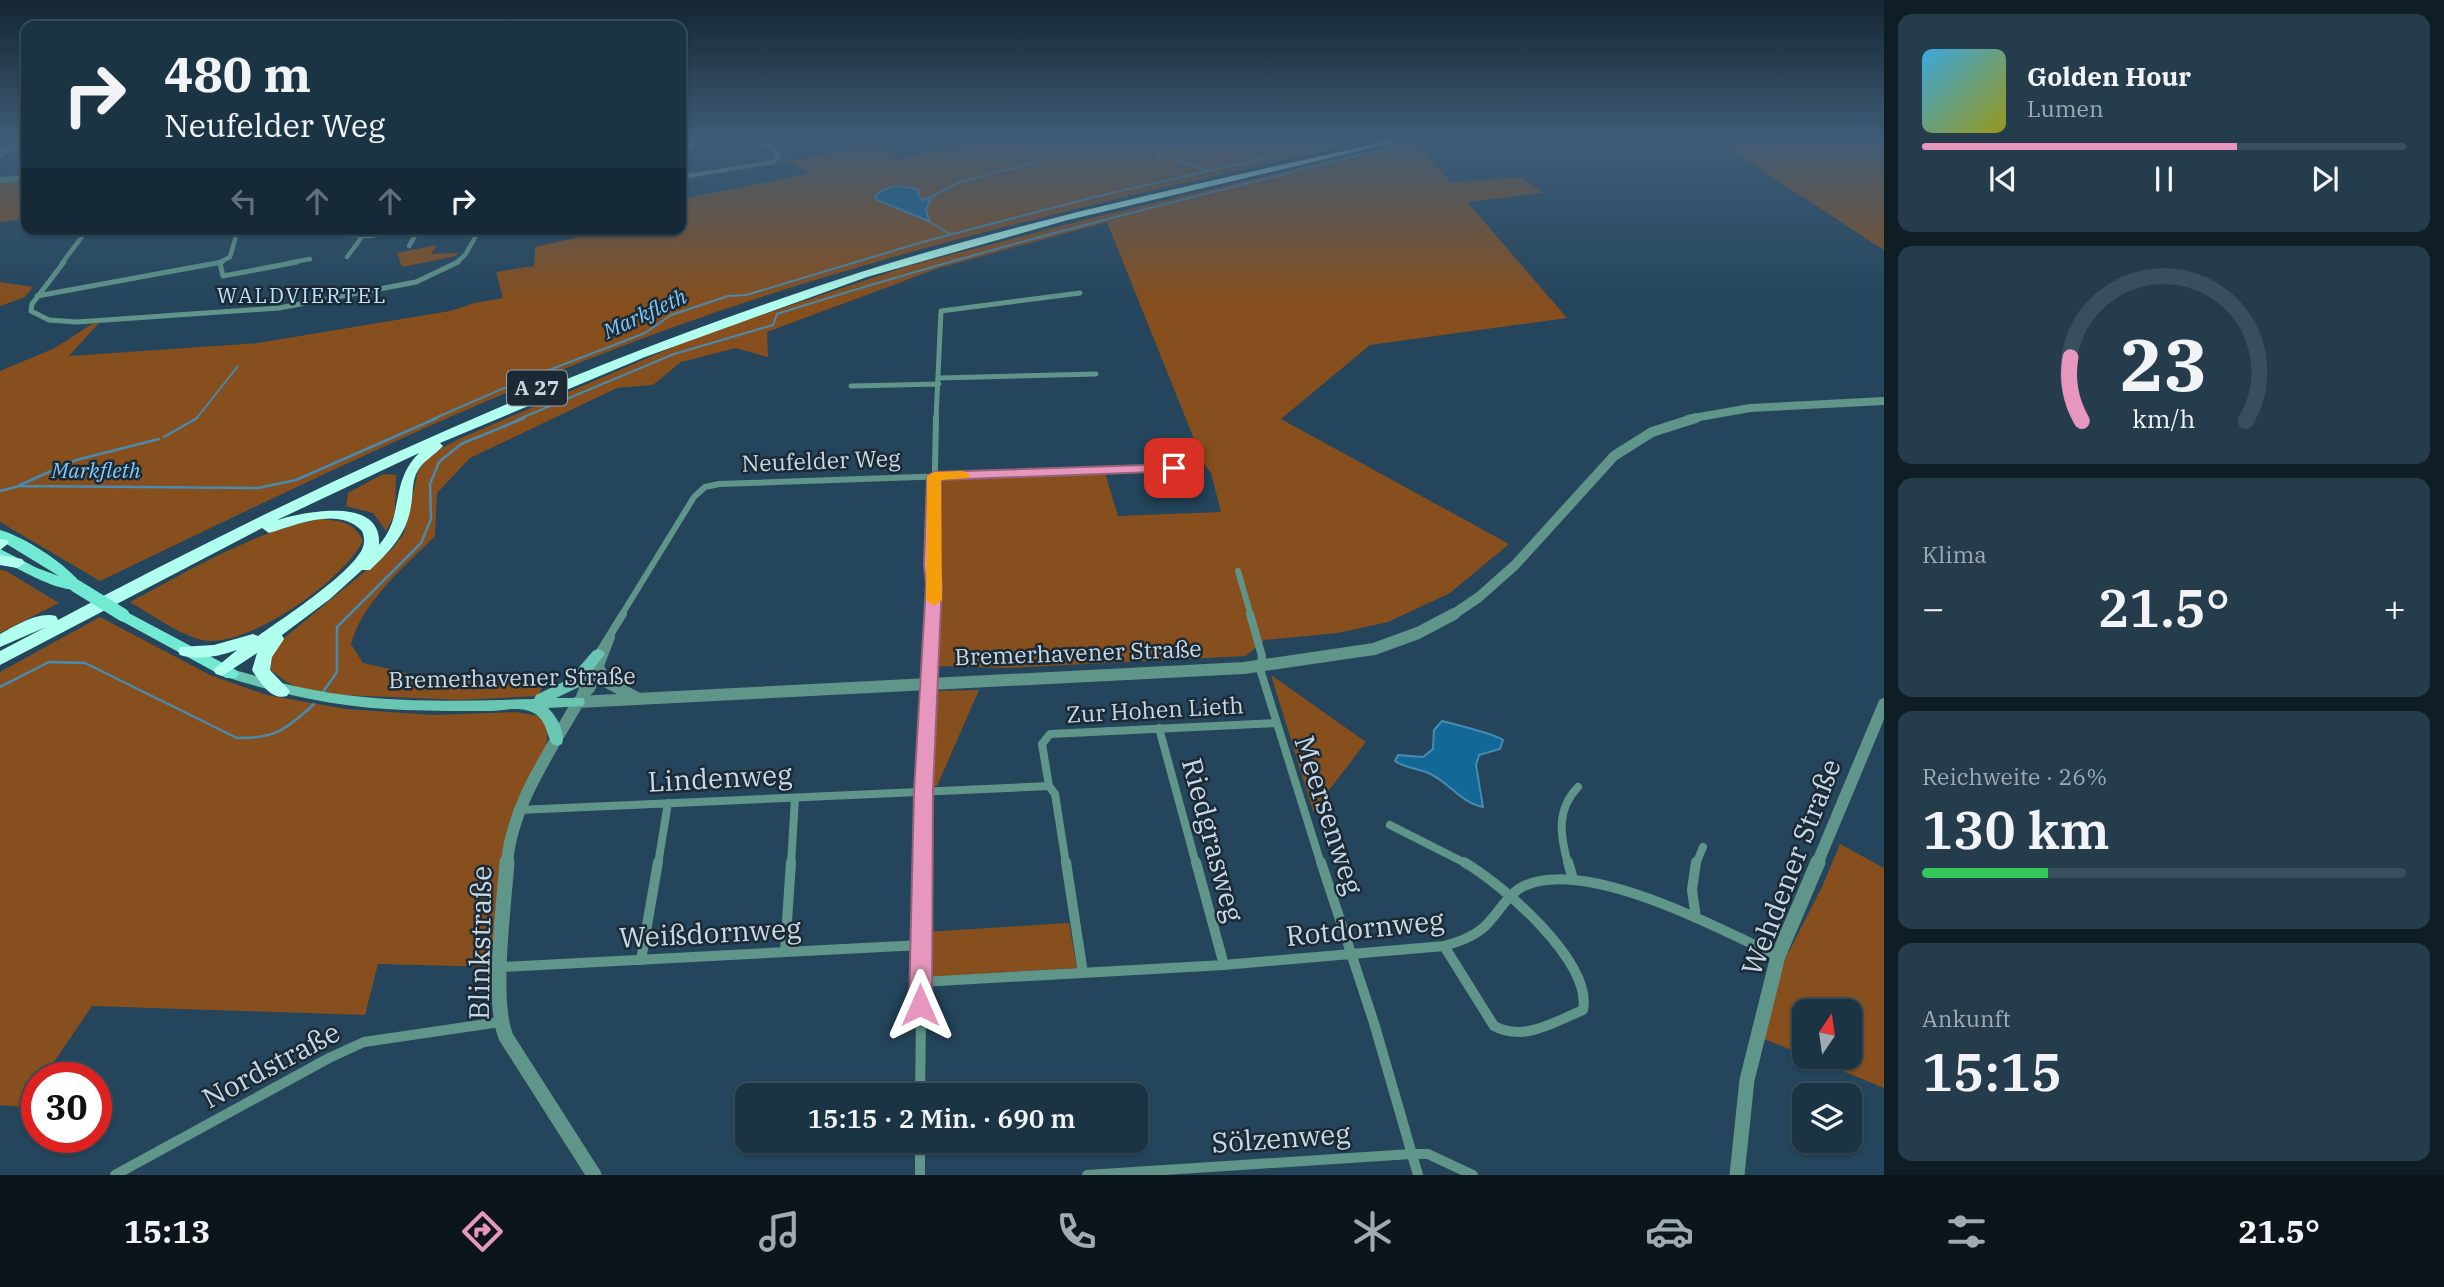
<!DOCTYPE html>
<html lang="de">
<meta charset="utf-8">
<style>
:root{--surface:#1b3444;--page:#243c4b;--text:#f1f3f6;--muted:#a0aab2;--line:#394f5d;--accent:#e797bd}
body{margin:0;font-family:"IBM Plex Serif",serif;background:var(--page);color:var(--text);height:100vh;display:flex;flex-direction:column;font-size:26px;white-space:nowrap}
*{box-sizing:border-box;margin:0}
p{font-size:23px;color:var(--muted)}
.icon{flex:none;width:38px;height:38px;fill:none;stroke:currentColor;stroke-width:2;stroke-linecap:round;stroke-linejoin:round}
.map{position:relative;flex:1;overflow:hidden}
.panel{display:flex;flex-direction:column;gap:14px;padding:14px;background:#0f1d25;width:560px}
.panel>*{flex:none}
.guide{position:absolute;left:21px;top:21px;width:665px;height:214px;border-radius:14px;box-shadow:0 2px 5px #0004,0 0 0 2px var(--line);background:#1b3444;color:var(--text);overflow:hidden}
.needle{width:46px;rotate:13deg}
.fabs{position:absolute;left:1792px;top:999px;display:grid;gap:14px}
.fabs a{display:grid;place-items:center;width:70px;height:70px;border-radius:14px;background:var(--surface);box-shadow:0 2px 5px #0004,0 0 0 2px var(--line);font-size:35px}
.speed{position:absolute;left:21px;top:1062px;display:flex;gap:14px;font-size:35px;font-weight:700;text-align:center}
.speed>*{display:grid;place-content:center;width:91px;height:91px;border-radius:50%;background:var(--surface);box-shadow:0 2px 5px #0004,0 0 0 2px var(--line);line-height:1}
.speed .limit{border:10px solid #d22;background:#fff;color:#111}
.pin{position:absolute;display:grid;place-items:center;width:60px;height:60px;color:#fff;margin:-30px;border-radius:14px;box-shadow:0 4px 10px #0006}
.me{position:absolute;width:77px;margin:-38px;rotate:0deg;stroke-linejoin:round;filter:drop-shadow(0 0 5px #0008)}
.turn{display:flex;align-items:center;gap:24px;height:147px;padding:0 28px;font-size:32px}
.turn .icon{width:91px;height:91px;stroke-width:2.5}
.turn b{display:block;font-size:49px;line-height:60px}
.lanes{display:flex;align-items:center;height:66px;padding:0 28px;background:#0003;justify-content:center;gap:35px;direction:ltr}
.lanes .off{opacity:.35}
.big{font-size:52px;font-weight:600;line-height:1.1}
.panel .card{flex:1;display:flex;flex-direction:column;justify-content:center;gap:10px;min-width:0;padding:0 24px;border-radius:14px;background:var(--page)}
.panel .dial{align-items:center;gap:0}
.dial svg{height:182px;overflow:visible;fill:none;stroke:var(--line);stroke-width:7;stroke-linecap:round;text-anchor:middle}
.dial text{fill:var(--text);stroke:none}
.song{display:flex;align-items:center;gap:21px}
.cover{width:84px;height:84px;border-radius:10px;background:linear-gradient(135deg,hsl(200 70% 55%),hsl(60 70% 35%))}
.played{height:7px;border-radius:4px;background:linear-gradient(90deg,var(--accent) 65%,var(--line) 65%)}
.keys{display:flex;justify-content:space-around;direction:ltr}
.heat{display:flex;justify-content:space-between;align-items:center;font-size:38px;direction:ltr}
.charge{height:10px;border-radius:5px;background:linear-gradient(90deg,#34c759 26%,var(--line) 0)}
.trip{position:absolute;left:735px;top:1083px;width:413px;height:70px;border-radius:14px;background:var(--surface);box-shadow:0 2px 5px #0004,0 0 0 2px var(--line);font-weight:600;line-height:70px;text-align:center}
.tab-bar{display:flex;height:112px;justify-content:space-around;align-items:center;background:#0b151b;color:var(--muted)}
.tab-bar .icon{width:49px;height:49px}
.tab-bar .selected{color:var(--accent)}
.tab-bar b{font-size:32px;color:var(--text)}
main{display:flex;flex:1;min-height:0}
.map>svg:first-child{display:block}
</style>
<main>
<div class="map">
<svg width="1884" height="1175" viewBox="0 0 1884 1175">
<rect width="100%" height="100%" fill="#24455b"/>
<path fill="#864f1d" d="M 986,139 L 1376,139 C 1150,191 924,240 705,316 C 497,388 298,486 100,581 L 0,522 L 0,371 L 55,348 L 92,324 L 99,323 L 69,356 L 258,343 L 450,311 L 475,303 L 503,298 L 496,272 L 534,266 L 535,247 L 616,229 L 681,229 L 681,199 L 808,174 L 793,162 L 770,166 L 768,164 L 878,145 L 897,159 Z
M 1714,139 L 1884,139 L 1884,250 Z
M 1414,140 L 1451,183 L 1521,177 L 1544,193 L 1467,202 L 1567,318 L 1370,345 L 1281,419 L 1509,544 L 1450,593 L 1388,622 L 1338,633 L 1264,640 L 1246,656 L 1006,668 L 937,666 L 938,478 L 1105,473 L 1118,516 L 1221,512 L 1211,473 L 1204,464 L 1107,222 L 939,268 L 767,332 L 768,357 L 736,348 L 681,362 L 653,385 L 617,388 L 470,458 L 437,493 L 435,536 C 403,569 364,599 351,644 L 363,663 L 429,678 L 544,684 L 538,696 L 461,700 L 319,694 C 299,690 286,683 270,669 L 272,656 L 278,643 L 392,549 L 404,533 L 418,471 L 432,453 L 461,438 L 699,336 L 908,266 L 1096,217 Z
M 26,181 L 26,219 L 0,222 L 0,182 Z
M 437,245 L 431,254 L 458,253 L 456,256 L 402,267 L 397,253 Z
M 0,282 L 33,287 L 25,297 L 0,306 Z
M 383,474 L 396,475 L 395,514 L 386,531 L 373,513 L 346,506 L 348,493 Z
M 320,519 C 340,521 354,521 363,541 C 343,580 257,641 211,641 C 187,641 151,614 130,602 C 191,570 251,532 320,519 Z
M 0,570 L 6,571 L 59,603 L 0,633 Z
M 100,617 L 210,675 L 267,695 L 346,709 L 432,715 L 516,712 L 539,716 L 548,725 C 550,762 519,788 509,823 C 498,861 500,925 497,967 L 378,964 L 365,1015 L 92,1006 L 43,1078 L 37,1078 L 37,1087 L 23,1107 L 0,1105 L 0,672 Z
M 1271,675 L 1366,742 L 1313,811 Z
M 979,690 L 937,786 L 928,787 L 935,691 Z
M 1840,844 L 1884,868 L 1884,1088 L 1809,1057 L 1850,1057 L 1850,1012 L 1804,1012 L 1804,1055 L 1764,1039 L 1785,959 L 1822,887 Z
M 1069,923 L 1077,968 L 925,977 L 924,932 Z"/>
<path fill="#126998" stroke="#488bb0" stroke-width="2" d="M 897,186 L 917,189 L 921,200 L 931,197 L 926,210 L 929,221 L 877,200 L 875,196 L 885,189 Z
M 1442,721 C 1454,724 1497,735 1503,740 L 1500,749 L 1479,755 L 1476,765 L 1483,807 C 1460,803 1448,780 1426,772 C 1415,768 1405,768 1395,761 L 1398,755 L 1423,757 L 1433,749 L 1434,730 Z"/>
<g fill="none" stroke-linecap="round" stroke-linejoin="round">
<path stroke="#488bb0" stroke-width="2" d="M 1125,139 L 1206,171
M 931,197 L 959,182 L 1037,162
M 927,220 L 948,233
M 196,419 L 238,366
M 433,419 L 518,382 L 645,333 L 671,315 L 728,296 L 746,295 L 926,241 L 1094,197 L 1351,139
M 519,419 L 674,354 L 773,325 L 777,314 C 990,246 1207,193 1424,139"/>
<path stroke="#488bb0" stroke-width="2.5" d="M 164,437 L 197,418
M 20,485 L 76,460 L 159,439
M 0,491 L 19,486 L 258,488 L 296,480 L 437,418
M 0,687 L 49,662 L 85,663 L 237,738 C 275,739 287,729 314,704
M 323,692 L 337,672 L 337,627 L 421,543 L 431,519 L 430,484 L 439,462 L 461,444 L 524,418"/>
<path stroke="#60968a" stroke-width="4.5" d="M 861,139 L 875,142 L 899,139
M 0,143 L 26,145
M 681,146 C 714,141 753,129 779,155 L 773,162 L 681,177
M 344,229 L 349,235 L 370,236 L 410,229
M 84,234 L 146,229
M 409,246 L 419,229
M 347,257 L 362,237
M 62,263 L 88,229
M 218,263 L 230,257 L 238,229
M 288,263 L 310,259
M 456,263 L 465,255 L 480,229"/>
<path stroke="#60968a" stroke-width="5" d="M 64,262 L 32,304 L 31,311 L 49,320 L 77,322 L 279,308 L 416,282 L 458,262
M 220,263 L 223,276 L 297,262
M 37,296 L 222,262
M 939,378 L 1096,374
M 851,386 L 939,384
M 936,419 L 941,311 L 1080,293"/>
<path stroke="#60968a" stroke-width="6" d="M 1238,571 L 1251,616
M 621,616 L 694,497 L 705,487 L 719,484 L 1199,467
M 932,616 L 936,418"/>
<path stroke="#60968a" stroke-width="8" d="M 1250,614 L 1262,656 L 1260,669 L 1321,864
M 597,656 L 623,614
M 579,701 L 591,689 L 611,637
M 578,702 L 590,670
M 1159,728 L 1196,864
M 1049,786 L 1055,794 L 1066,864
M 519,810 L 1049,786 L 1042,744 L 1050,734 L 1276,723
M 1390,825 L 1467,864
M 658,864 L 668,803
M 791,864 L 795,798
M 923,864 L 932,614
M 1568,864 C 1560,835 1556,810 1578,787
M 1696,864 L 1703,847"/>
<path stroke="#60968a" stroke-width="10" d="M 1066,862 L 1083,973
M 1196,862 L 1224,965
M 1321,862 L 1374,1023 L 1418,1175
M 1568,862 L 1573,879
M 1696,918 L 1692,890 L 1696,862
M 1444,946 L 1494,1026 C 1524,1042 1554,1022 1583,1010 C 1593,962 1502,884 1464,862
M 785,951 L 791,862
M 641,960 L 658,862
M 501,967 L 921,945
M 920,982 L 1224,965 L 1444,946 C 1458,942 1471,938 1483,928 C 1497,916 1507,894 1524,886 C 1587,857 1719,929 1778,956
M 920,1096 L 923,862
M 920,1141 L 920,1175
M 115,1175 L 329,1058 L 364,1042 L 500,1022
M 1087,1175 L 1411,1154 L 1428,1154 L 1473,1175"/>
<path stroke="#60968a" stroke-width="6" d="M 0,154 L 26,140
M 0,180 L 26,178"/>
<path stroke="#60968a" stroke-width="8" d="M 1688,419 L 1750,408 L 1884,401"/>
<path stroke="#60968a" stroke-width="10" d="M 1451,616 L 1479,597 L 1515,565 L 1614,456 L 1652,432 L 1696,418"/>
<path stroke="#60968a" stroke-width="12" d="M 599,669 L 605,681 L 637,698
M 507,864 C 511,806 550,752 578,702 L 1244,668 L 1374,649 L 1418,633 L 1454,614
M 1817,864 L 1884,704"/>
<path stroke="#60968a" stroke-width="15" d="M 507,862 C 504,905 491,1000 506,1037 L 594,1175
M 1737,1175 L 1747,1080 L 1778,956 L 1818,862"/>
<path fill="#6bc5b3" fill-rule="evenodd" d="M 598,649 L 603,651 L 605,654 L 579,687 L 556,698 L 583,698 L 585,702 L 583,706 L 548,708 C 557,717 566,732 562,744 L 557,746 L 552,744 C 545,730 546,717 529,711 C 518,707 503,710 491,711 C 463,711 434,711 405,710 C 344,708 285,696 226,677 L 224,674 L 226,671 L 231,669 C 259,677 286,685 314,690 C 387,704 461,701 534,699 L 536,695 L 569,679 L 593,651 Z"/>
<path fill="#72e9d2" fill-rule="evenodd" d="M 0,530 C 25,537 68,565 83,586 L 81,589 C 60,594 19,569 0,559 L 0,549 L 37,568 L 59,576 L 0,540 Z
M 123,610 L 236,670 L 239,674 L 236,678 L 226,678 L 118,619 L 116,615 L 118,611 Z"/>
<path fill="#b1ffee" fill-rule="evenodd" d="M 1397,139 L 1410,139 L 1068,220 L 867,277 L 645,357 L 440,443 L 443,446 C 434,456 422,461 416,474 C 412,484 413,495 411,506 C 407,534 390,551 370,570 L 362,570 L 330,599 L 282,635 L 284,639 L 272,657 L 270,670 L 290,691 L 287,696 C 271,701 260,682 252,670 L 257,653 L 222,676 L 216,674 L 213,670 L 237,650 C 219,656 199,661 180,655 L 178,651 L 180,647 L 214,645 L 253,634 L 258,636 C 282,619 354,572 363,547 C 365,541 364,536 362,531 C 338,506 297,525 269,533 L 262,528 L 0,665 L 0,651 L 46,627 L 0,647 L 0,634 C 15,626 38,611 56,616 L 58,620 C 315,483 583,361 861,272 C 1036,217 1217,180 1397,139 ZM 419,453 C 389,483 405,516 379,545 C 383,495 303,512 277,520 Z
M 0,539 L 7,540 L 9,543 L 0,550 Z
M 0,555 L 22,559 L 25,563 L 17,568 L 0,565 Z"/>
<path stroke="#72e9d2" stroke-width="13" d="M 76,586 L 123,615"/>
</g>
<linearGradient id="sky" x2="0" y2="1"><stop stop-color="#142632"/><stop offset="0.46" stop-color="#3f5c77"/><stop offset="1" stop-color="#3f5c77" stop-opacity="0"/></linearGradient>
<rect width="1884" height="303" fill="url(#sky)"/>
<path fill="#e797bd" stroke="#96627b" stroke-width="2" d="M 1174,464 L 1181,468 L 1179,471 L 941,480 L 940,565 L 942,584 L 933,791 L 932,1005 L 929,1013 L 920,1016 L 912,1013 L 909,1005 L 914,791 L 926,584 L 924,565 L 927,476 L 934,472 Z"/>
<path fill="#f59e0b" d="M 963,471 L 970,475 L 968,478 L 941,480 L 942,600 L 934,606 L 926,600 L 927,476 L 934,472 Z"/>
<g text-anchor="middle" stroke-width="5" stroke-linejoin="round" paint-order="stroke">
<g font-size="21" letter-spacing="2" fill="#bbe1fc" stroke="#1b2a34">
<text x="302" y="303">WALDVIERTEL</text>
</g>
<g font-size="21" font-style="italic" fill="#82c8f8" stroke="#1b2a34">
<text transform="translate(645 314) rotate(-25)" y="7">Markfleth</text>
<text x="96" y="478">Markfleth</text>
</g>
<rect fill="#1b2a34" stroke="#93a4b1" stroke-width="2" x="507" y="370.5" width="60" height="35" rx="5"/>
<g font-size="21" font-weight="bold" fill="#c7d9e7">
<text x="537" y="395">A 27</text>
</g>
<g font-size="23" fill="#c7d9e7" stroke="#1b2a34">
<text transform="translate(821 461) rotate(-2)" y="8">Neufelder Weg</text>
<text transform="translate(1078 653) rotate(-2)" y="8">Bremerhavener Straße</text>
<text transform="translate(512 678) rotate(-1)" y="8">Bremerhavener Straße</text>
<text transform="translate(1155 710) rotate(-3)" y="8">Zur Hohen Lieth</text>
</g>
<g font-size="28" fill="#c7d9e7" stroke="#1b2a34">
<text transform="translate(720 778) rotate(-3)" y="10">Lindenweg</text>
<text transform="translate(1329 815) rotate(72)" y="10">Meersenweg</text>
<text transform="translate(1213 840) rotate(75)" y="10">Riedgrasweg</text>
<text transform="translate(1791 867) rotate(-69)" y="10">Wehdener Straße</text>
<text transform="translate(1365 928) rotate(-6)" y="10">Rotdornweg</text>
<text transform="translate(710 933) rotate(-3)" y="10">Weißdornweg</text>
<text transform="translate(480 943) rotate(-89)" y="10">Blinkstraße</text>
<text transform="translate(271 1065) rotate(-28)" y="10">Nordstraße</text>
<text transform="translate(1281 1138) rotate(-4)" y="10">Sölzenweg</text>
</g>
</g>
</svg>
<div class="fabs">
<a><svg class="needle" viewBox="-14 -14 28 28"><path d="M0-13l5 13h-10z" fill="#e53935"/><path d="M0 13l5-13h-10z" fill="#a0aab2"/></svg></a>
<a><svg class="icon" aria-label="layers" viewBox="0 0 24 24"><path d="M12 4l9 5-9 5-9-5zM3 14l9 5 9-5"/></svg></a>
</div>
<div class="speed"><div class="limit">30</div></div>
<div class="pin" style="left:1174px;top:468px;background:#d93025"><svg class="icon" aria-label="arrive" viewBox="0 0 24 24"><path d="M6 21V4h12l-3 4 3 4H6"/></svg></div>
<svg class="me" style="left:920px;top:1005px" viewBox="-20 -20 40 40"><path d="M0-17L14 15 0 8-14 15z" fill="#e797bd" stroke="#fff" stroke-width="4"/></svg>
<div class="trip">15:15 · 2 Min. · 690 m</div>
<div class="guide">
<div class="turn"><svg class="icon" aria-label="right" viewBox="0 0 24 24"><path d="M7 20v-9h11M14 6l5 5-5 5"/></svg><div><b>480 m</b>Neufelder Weg</div></div>
<div class="lanes"><svg class="icon off" aria-label="left" viewBox="0 0 24 24"><path d="M17 20v-9H6M10 6l-5 5 5 5"/></svg><svg class="icon off" aria-label="ahead" viewBox="0 0 24 24"><path d="M12 20V5M6 11l6-6 6 6"/></svg><svg class="icon off" aria-label="ahead" viewBox="0 0 24 24"><path d="M12 20V5M6 11l6-6 6 6"/></svg><svg class="icon" aria-label="right" viewBox="0 0 24 24"><path d="M7 20v-9h11M14 6l5 5-5 5"/></svg></div>
</div>
</div>
<section class="panel">
<div class="card">
<div class="song"><i class="cover"></i><div><b>Golden Hour</b><p>Lumen</p></div></div>
<div class="played"></div>
<div class="keys"><svg class="icon" aria-label="previous" viewBox="0 0 24 24"><path d="M18 5L8 12l10 7zM5 5v14"/></svg><svg class="icon" aria-label="pause" viewBox="0 0 24 24"><path d="M8 5v14M16 5v14"/></svg><svg class="icon" aria-label="next" viewBox="0 0 24 24"><path d="M6 5l10 7-10 7zM19 5v14"/></svg></div>
</div>
<div class="card dial"><svg viewBox="0 0 100 80">
<path d="M14 69A42 42 0 1 1 86 69"/>
<path d="M14 69A42 42 0 0 1 9 41" stroke="#e797bd"/>
<text x="50" y="56" font-size="32" font-weight="700">23</text>
<text x="50" y="72" font-size="11">km/h</text>
</svg></div>
<div class="card"><p>Klima</p>
<div class="heat"><a>−</a><b class="big">21.5°</b><a>+</a></div>
</div>
<div class="card"><p>Reichweite · 26%</p><b class="big">130 km</b><div class="charge"></div></div>
<div class="card"><p>Ankunft</p><b class="big">15:15</b></div>
</section>
</main>
<nav class="tab-bar">
<b>15:13</b>
<svg class="icon selected" aria-label="directions" viewBox="0 0 24 24"><path d="M12 3l9 9-9 9-9-9zM9 14v-3h6M13 9l2 2-2 2"/></svg>
<svg class="icon" aria-label="music" viewBox="0 0 24 24"><path d="M9 18V5l10-2v13"/><circle cx="6" cy="18" r="3"/><circle cx="16" cy="16" r="3"/></svg>
<svg class="icon" aria-label="phone" viewBox="0 0 24 24"><path d="M5 4h4l2 5-3 2q2 4 5 5l2-3 5 2v4C11 20 4 13 5 4z"/></svg>
<svg class="icon" aria-label="climate" viewBox="0 0 24 24"><path d="M12 3v18M4 7l16 10M4 17L20 7"/></svg>
<svg class="icon" aria-label="car" viewBox="0 0 24 24"><path d="M5 17H2v-5l4-1 3-4h7l3 4 3 1v5h-3M9 17h6M6 11h13"/><circle cx="7" cy="17" r="2"/><circle cx="17" cy="17" r="2"/></svg>
<svg class="icon" aria-label="filters" viewBox="0 0 24 24"><path d="M4 7h16M4 17h16"/><circle cx="9" cy="7" r="2"/><circle cx="15" cy="17" r="2"/></svg>
<b>21.5°</b>
</nav>
